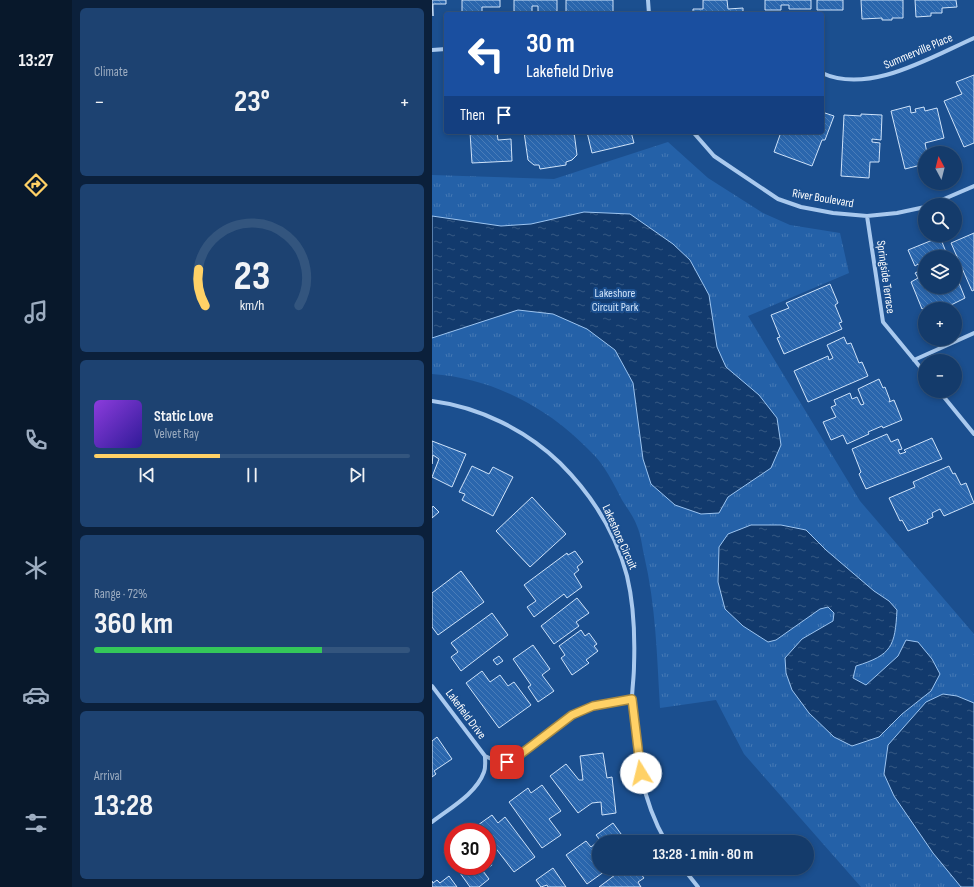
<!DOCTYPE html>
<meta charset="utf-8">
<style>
:root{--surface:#143b6b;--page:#1d4271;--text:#f1f3f6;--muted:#9dadc1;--line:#33557e;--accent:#ffd166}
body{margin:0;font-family:"Sofia Sans Condensed",sans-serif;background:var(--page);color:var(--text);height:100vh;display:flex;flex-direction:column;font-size:15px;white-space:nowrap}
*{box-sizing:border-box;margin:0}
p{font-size:13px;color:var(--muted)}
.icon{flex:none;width:22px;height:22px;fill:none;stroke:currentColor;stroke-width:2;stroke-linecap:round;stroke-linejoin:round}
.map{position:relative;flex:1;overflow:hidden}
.side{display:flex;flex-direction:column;gap:8px;padding:8px;background:#0b203b;width:360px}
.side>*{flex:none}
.top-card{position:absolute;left:12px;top:12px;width:380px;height:122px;border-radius:4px;box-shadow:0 2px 6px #0003,0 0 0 1px var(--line);background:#1a4fa0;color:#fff;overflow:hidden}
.needle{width:26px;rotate:353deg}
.buttons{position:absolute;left:486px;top:146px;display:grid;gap:8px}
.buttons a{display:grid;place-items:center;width:44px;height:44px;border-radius:50%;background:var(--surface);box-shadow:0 2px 6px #0003,0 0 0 1px var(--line);font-size:20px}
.speed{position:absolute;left:12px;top:823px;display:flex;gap:8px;font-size:20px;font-weight:700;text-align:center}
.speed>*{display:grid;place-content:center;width:52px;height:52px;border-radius:50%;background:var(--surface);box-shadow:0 2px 6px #0003,0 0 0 1px var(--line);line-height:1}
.speed .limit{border:6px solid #d22;background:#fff;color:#111}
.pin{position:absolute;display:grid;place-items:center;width:34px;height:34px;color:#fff;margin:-17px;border-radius:8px;box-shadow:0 2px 6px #0006}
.me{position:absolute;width:44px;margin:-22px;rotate:351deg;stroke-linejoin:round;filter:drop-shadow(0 0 3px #0008)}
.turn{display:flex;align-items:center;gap:14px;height:84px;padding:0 16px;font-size:18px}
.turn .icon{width:52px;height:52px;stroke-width:2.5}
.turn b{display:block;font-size:28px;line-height:34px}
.then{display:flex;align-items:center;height:38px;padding:0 16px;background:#0003;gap:8px;font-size:15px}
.big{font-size:30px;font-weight:700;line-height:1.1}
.side .tile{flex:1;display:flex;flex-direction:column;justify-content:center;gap:6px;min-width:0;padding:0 14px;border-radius:6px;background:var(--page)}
.side .dial{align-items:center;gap:0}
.dial svg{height:104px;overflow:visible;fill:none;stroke:var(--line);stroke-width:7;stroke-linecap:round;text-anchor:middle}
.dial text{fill:var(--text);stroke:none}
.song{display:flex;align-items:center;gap:12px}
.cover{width:48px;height:48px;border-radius:6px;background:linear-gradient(135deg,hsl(270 70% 55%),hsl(250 70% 35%))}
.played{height:4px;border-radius:2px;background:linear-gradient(90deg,var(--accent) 40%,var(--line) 40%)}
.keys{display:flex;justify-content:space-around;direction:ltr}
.heat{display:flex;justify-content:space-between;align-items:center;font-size:22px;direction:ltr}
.charge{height:6px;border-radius:3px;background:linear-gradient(90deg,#34c759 72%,var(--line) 0)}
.trip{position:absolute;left:160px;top:835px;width:222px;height:40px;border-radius:20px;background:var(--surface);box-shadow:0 2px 6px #0003,0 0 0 1px var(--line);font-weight:700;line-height:40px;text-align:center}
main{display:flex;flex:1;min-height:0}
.tab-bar{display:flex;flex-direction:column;width:72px;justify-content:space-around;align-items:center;background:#08182b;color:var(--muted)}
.tab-bar .icon{width:28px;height:28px}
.tab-bar .on{color:var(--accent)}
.tab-bar b{font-size:18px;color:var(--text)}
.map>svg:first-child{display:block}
</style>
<main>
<nav class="tab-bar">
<b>13:27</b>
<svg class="icon on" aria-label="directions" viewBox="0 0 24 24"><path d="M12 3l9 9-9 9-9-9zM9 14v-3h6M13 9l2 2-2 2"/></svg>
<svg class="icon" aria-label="music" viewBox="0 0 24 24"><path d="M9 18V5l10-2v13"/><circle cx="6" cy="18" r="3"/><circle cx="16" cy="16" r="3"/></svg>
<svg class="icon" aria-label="phone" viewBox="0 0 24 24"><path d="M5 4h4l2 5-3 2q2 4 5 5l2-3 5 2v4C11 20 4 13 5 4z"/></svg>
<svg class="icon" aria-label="climate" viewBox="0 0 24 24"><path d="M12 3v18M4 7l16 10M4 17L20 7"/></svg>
<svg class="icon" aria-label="car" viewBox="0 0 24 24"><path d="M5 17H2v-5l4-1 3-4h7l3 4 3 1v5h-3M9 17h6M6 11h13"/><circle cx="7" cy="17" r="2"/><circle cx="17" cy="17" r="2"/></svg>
<svg class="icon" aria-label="filters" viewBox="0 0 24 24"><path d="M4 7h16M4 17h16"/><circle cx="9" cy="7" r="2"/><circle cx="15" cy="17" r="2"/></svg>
</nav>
<section class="side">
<div class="tile"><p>Climate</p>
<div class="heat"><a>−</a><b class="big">23°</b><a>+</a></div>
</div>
<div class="tile dial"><svg viewBox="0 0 100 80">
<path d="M14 69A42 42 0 1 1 86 69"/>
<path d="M14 69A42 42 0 0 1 9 41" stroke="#ffd166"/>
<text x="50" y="56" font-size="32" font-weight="700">23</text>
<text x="50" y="72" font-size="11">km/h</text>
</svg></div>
<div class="tile">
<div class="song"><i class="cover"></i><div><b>Static Love</b><p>Velvet Ray</p></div></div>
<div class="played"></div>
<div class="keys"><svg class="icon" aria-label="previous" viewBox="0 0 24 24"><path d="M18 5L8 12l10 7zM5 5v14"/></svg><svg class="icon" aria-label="pause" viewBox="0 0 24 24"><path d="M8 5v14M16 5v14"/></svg><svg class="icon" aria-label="next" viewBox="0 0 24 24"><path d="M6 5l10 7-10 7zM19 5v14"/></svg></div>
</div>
<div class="tile"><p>Range · 72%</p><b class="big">360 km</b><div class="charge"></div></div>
<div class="tile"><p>Arrival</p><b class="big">13:28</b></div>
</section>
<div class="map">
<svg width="542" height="887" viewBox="0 0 542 887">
<defs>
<pattern id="park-tufts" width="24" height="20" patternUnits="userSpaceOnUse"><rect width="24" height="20" fill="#2461a8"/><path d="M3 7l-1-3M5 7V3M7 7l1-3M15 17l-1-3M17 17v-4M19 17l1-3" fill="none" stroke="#4579b5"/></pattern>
<pattern id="water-ripples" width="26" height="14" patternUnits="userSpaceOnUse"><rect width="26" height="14" fill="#123a6d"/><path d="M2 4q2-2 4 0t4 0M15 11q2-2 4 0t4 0" fill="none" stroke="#365883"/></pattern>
<pattern id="building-back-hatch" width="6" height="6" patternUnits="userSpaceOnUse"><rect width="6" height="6" fill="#2a66ad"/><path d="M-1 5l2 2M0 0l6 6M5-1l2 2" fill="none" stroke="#4a7db9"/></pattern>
</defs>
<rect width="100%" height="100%" fill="#1b4f8f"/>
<path fill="url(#park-tufts)" d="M 236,142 L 276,178 L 331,213 L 358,225 L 408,233 L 417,273 L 316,316 L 428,501 L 542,634 L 542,887 L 429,887 L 312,754 L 284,700 L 228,708 C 225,657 224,606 212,555 C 210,546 209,535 205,526 C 202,517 195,508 190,500 C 182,484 172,464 159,452 C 117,408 61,378 0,374 L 0,175 L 122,179 Z"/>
<path fill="url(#water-ripples)" stroke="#9cc4f0" d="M 152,212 L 198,214 L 241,244 L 258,260 L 277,295 L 285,347 L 294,367 L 327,395 L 345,418 L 349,445 L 339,468 L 296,497 L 287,513 L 269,514 L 243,505 L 219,484 L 211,459 L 201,383 L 183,350 L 155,329 L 121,314 L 86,310 L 0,338 L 0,216 L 69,226 L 99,224 Z
M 319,525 L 349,525 L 374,530 L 394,550 L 442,591 L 457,601 L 465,610 C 463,646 460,655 424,666 L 421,678 L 434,685 L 466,656 L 474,640 L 486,642 L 500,659 L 508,674 L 499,691 L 470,714 L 447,737 L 420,746 L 402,737 L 377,713 L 360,690 L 354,673 L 353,658 L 370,639 L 401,621 L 402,613 L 396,607 L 388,609 L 344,640 L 336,642 L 311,626 L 293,609 L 286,582 L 287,547 L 296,534 Z
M 511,694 L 525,696 L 542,703 L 542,887 L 529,887 L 501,853 L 462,796 L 452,774 L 456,745 L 494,702 Z"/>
<path fill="url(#building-back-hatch)" stroke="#cfe3fa" d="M 0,0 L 14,0 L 14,4 L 1,4 L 1,16 Z
M 30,0 L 68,0 L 68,7 L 50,7 L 50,14 L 30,14 Z
M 82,0 L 125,0 L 125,12 L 111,14 L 106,13 L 106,6 L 100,6 L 100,14 L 82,14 Z
M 134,0 L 181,0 L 181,14 L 134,14 Z
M 271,0 L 295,0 L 296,9 L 311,8 L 311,14 L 261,14 L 261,9 L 271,9 Z
M 333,0 L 379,0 L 379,9 L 357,9 L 357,5 L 349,5 L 349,10 L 333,10 Z
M 385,0 L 411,0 L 411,10 L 385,10 Z
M 429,0 L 471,0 L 471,18 L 460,18 L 460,20 L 450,20 L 450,18 L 430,19 Z
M 483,0 L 524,0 L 525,7 L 510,8 L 510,13 L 499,13 L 499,16 L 484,17 Z
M 542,75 L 542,143 L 532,147 L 512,101 L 530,94 L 524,82 Z
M 478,106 L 479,113 L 484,112 L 483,109 L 492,107 L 493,111 L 505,108 L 512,138 L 493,143 L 495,153 L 493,153 L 493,164 L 473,169 L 459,111 Z
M 390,112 L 402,116 L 393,140 L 390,140 L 380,166 L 342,152 L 349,132 L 390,132 Z
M 429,114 L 450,115 L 449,140 L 440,139 L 440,142 L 448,143 L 447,162 L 438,162 L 437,178 L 409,176 L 412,115 L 429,116 Z
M 38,132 L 65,132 L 66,140 L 79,139 L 80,161 L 40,163 Z
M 92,132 L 142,132 L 145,155 L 140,160 L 134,162 L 134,165 L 108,169 L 107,165 L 102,165 L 96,160 Z
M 155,132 L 199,132 L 202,143 L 160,153 Z
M 542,233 L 542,290 L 540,291 L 519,243 Z
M 508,237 L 516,257 L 493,257 L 493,287 L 523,287 L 523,273 L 533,298 L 515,307 L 513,303 L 504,307 L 502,304 L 490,309 L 479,282 L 486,278 L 483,273 L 489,270 L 486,264 L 483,266 L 476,250 Z
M 398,284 L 406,303 L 403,305 L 410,322 L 407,323 L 410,329 L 352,354 L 345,338 L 348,337 L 339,315 L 357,308 L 354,303 Z
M 412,337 L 415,344 L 419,343 L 427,363 L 430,362 L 436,376 L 376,402 L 362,371 L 396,356 L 397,360 L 401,358 L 395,345 Z
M 447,379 L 451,388 L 453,387 L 458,400 L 457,402 L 462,400 L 470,420 L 451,428 L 450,426 L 436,432 L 437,434 L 415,444 L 411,435 L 399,440 L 391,422 L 404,417 L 399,407 L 404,405 L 402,400 L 418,393 L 420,399 L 425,397 L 429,405 L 432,404 L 426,389 Z
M 455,434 L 459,442 L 466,439 L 470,449 L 466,450 L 468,454 L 474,452 L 472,450 L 500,438 L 510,459 L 434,489 L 427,474 L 429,472 L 420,449 Z
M 0,441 L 34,454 L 20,487 L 0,477 L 7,459 L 1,455 L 0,464 Z
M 40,466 L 57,474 L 61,467 L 81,477 L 61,516 L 30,500 L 33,494 L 27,492 Z
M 517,466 L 521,474 L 523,473 L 529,485 L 534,483 L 542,503 L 512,516 L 508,509 L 500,513 L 501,517 L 495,520 L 496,523 L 476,531 L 470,520 L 468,521 L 457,498 L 483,487 L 481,482 Z
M 100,497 L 134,534 L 98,567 L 64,531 Z
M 1,506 L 7,512 L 0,518 L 0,508 Z
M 143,551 L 151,562 L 145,567 L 147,570 L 142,574 L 150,587 L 135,598 L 132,594 L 102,617 L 95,607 L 104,601 L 92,585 L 135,553 L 136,555 Z
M 29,571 L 52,602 L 6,635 L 0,627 L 0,593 Z
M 145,598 L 157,613 L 144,622 L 147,626 L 122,644 L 109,626 Z
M 60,613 L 76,635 L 29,671 L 19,657 L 26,652 L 19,643 Z
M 149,630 L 153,636 L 157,633 L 165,644 L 162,646 L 166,651 L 154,660 L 157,663 L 140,675 L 129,658 L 133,655 L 127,646 Z
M 101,645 L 118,669 L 110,675 L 122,691 L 106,702 L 96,687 L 99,685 L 81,659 Z
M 67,656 L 71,661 L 65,665 L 61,660 Z
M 50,671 L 58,682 L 68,675 L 76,686 L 82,682 L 99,705 L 67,728 L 34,683 Z
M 5,737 L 20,759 L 2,771 L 4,774 L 0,777 L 0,741 Z
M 171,753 L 175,778 L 180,777 L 184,813 L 170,815 L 169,802 L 160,803 L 146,813 L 118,776 L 134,764 L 147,780 L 151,780 L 148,756 Z
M 110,785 L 129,811 L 117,819 L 129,835 L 110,848 L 77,802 L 96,788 L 99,793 Z
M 60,815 L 66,823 L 73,817 L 103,857 L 82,872 L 55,837 L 55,832 L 51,832 L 46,825 Z
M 181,823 L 192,838 L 188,842 L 167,842 L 167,868 L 176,869 L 155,884 L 134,855 L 154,841 L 159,847 L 168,840 L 164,835 Z
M 21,846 L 21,864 L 12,852 Z
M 55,858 L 60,865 L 51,871 L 57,879 L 47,887 L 38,887 L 23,866 L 55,866 Z
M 121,868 L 134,887 L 116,887 L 115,885 L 109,887 L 104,880 Z
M 187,868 L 204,868 L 212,878 L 206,882 L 209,887 L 167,887 L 183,875 L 181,873 Z
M 17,876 L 25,887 L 0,887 L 0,881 L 1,883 L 5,880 L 8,883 Z"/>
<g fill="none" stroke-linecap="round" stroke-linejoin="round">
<path stroke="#a9c9ee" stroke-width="4" d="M 216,0 L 217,14
M 0,50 L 14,49
M 390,73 C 437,95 499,57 542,38
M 261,132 L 282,156 L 346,199 L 369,207 L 401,213 L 435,216 L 465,213 L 493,207
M 498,205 L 542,186
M 435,216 L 451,322 L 493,373
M 482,360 L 542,333
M 507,391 L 542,434
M 0,401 C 47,407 94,430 128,463 C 159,494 184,533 195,576 C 202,605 203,637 202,666 C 202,677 200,689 200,700 C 202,748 209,799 234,842
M 0,686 L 53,756 L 66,762 L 81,760 L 140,715 L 161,706 L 200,699
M 0,822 C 18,808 44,794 52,772 C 54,767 53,761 53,756
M 251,868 L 266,887"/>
</g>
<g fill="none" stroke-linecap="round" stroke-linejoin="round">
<defs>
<path id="route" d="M 75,762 L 81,760 L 140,715 L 161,706 L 200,699 L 209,773"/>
</defs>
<use href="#route" stroke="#a68842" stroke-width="10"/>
<use href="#route" stroke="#ffd166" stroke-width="7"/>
</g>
<g text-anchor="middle" stroke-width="4" stroke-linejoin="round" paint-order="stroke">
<g font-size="12" fill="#fff" stroke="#1b4f8f">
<text transform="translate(486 51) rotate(-23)" y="4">Summerville Place</text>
<text transform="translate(391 198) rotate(10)" y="4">River Boulevard</text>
<text transform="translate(454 277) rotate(82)" y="4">Springside Terrace</text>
<text transform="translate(188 537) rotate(66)" y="4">Lakeshore Circuit</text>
<text transform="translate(34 714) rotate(53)" y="4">Lakefield Drive</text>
</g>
<g font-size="12" fill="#cfe3fa" stroke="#1b4f8f">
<text x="183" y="297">Lakeshore<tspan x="183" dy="14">Circuit Park</tspan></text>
</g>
</g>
</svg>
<div class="buttons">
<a><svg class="needle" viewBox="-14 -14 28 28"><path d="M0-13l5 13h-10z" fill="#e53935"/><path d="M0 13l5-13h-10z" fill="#9dadc1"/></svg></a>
<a><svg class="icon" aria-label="search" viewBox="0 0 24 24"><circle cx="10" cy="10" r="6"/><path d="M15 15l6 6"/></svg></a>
<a><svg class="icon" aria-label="layers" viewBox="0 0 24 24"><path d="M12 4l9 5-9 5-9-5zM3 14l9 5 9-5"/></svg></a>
<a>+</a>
<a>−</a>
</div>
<div class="speed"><div class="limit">30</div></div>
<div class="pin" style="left:75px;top:762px;background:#d93025"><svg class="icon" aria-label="arrive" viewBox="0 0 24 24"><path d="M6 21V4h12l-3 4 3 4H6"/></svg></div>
<svg class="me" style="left:209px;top:773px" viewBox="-20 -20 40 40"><circle r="19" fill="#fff"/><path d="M0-13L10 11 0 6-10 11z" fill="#ffd166"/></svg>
<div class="trip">13:28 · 1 min · 80 m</div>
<div class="top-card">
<div class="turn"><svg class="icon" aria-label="left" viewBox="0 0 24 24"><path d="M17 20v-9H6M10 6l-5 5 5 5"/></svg><div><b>30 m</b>Lakefield Drive</div></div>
<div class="then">Then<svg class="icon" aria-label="arrive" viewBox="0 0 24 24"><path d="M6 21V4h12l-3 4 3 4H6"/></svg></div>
</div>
</div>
</main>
